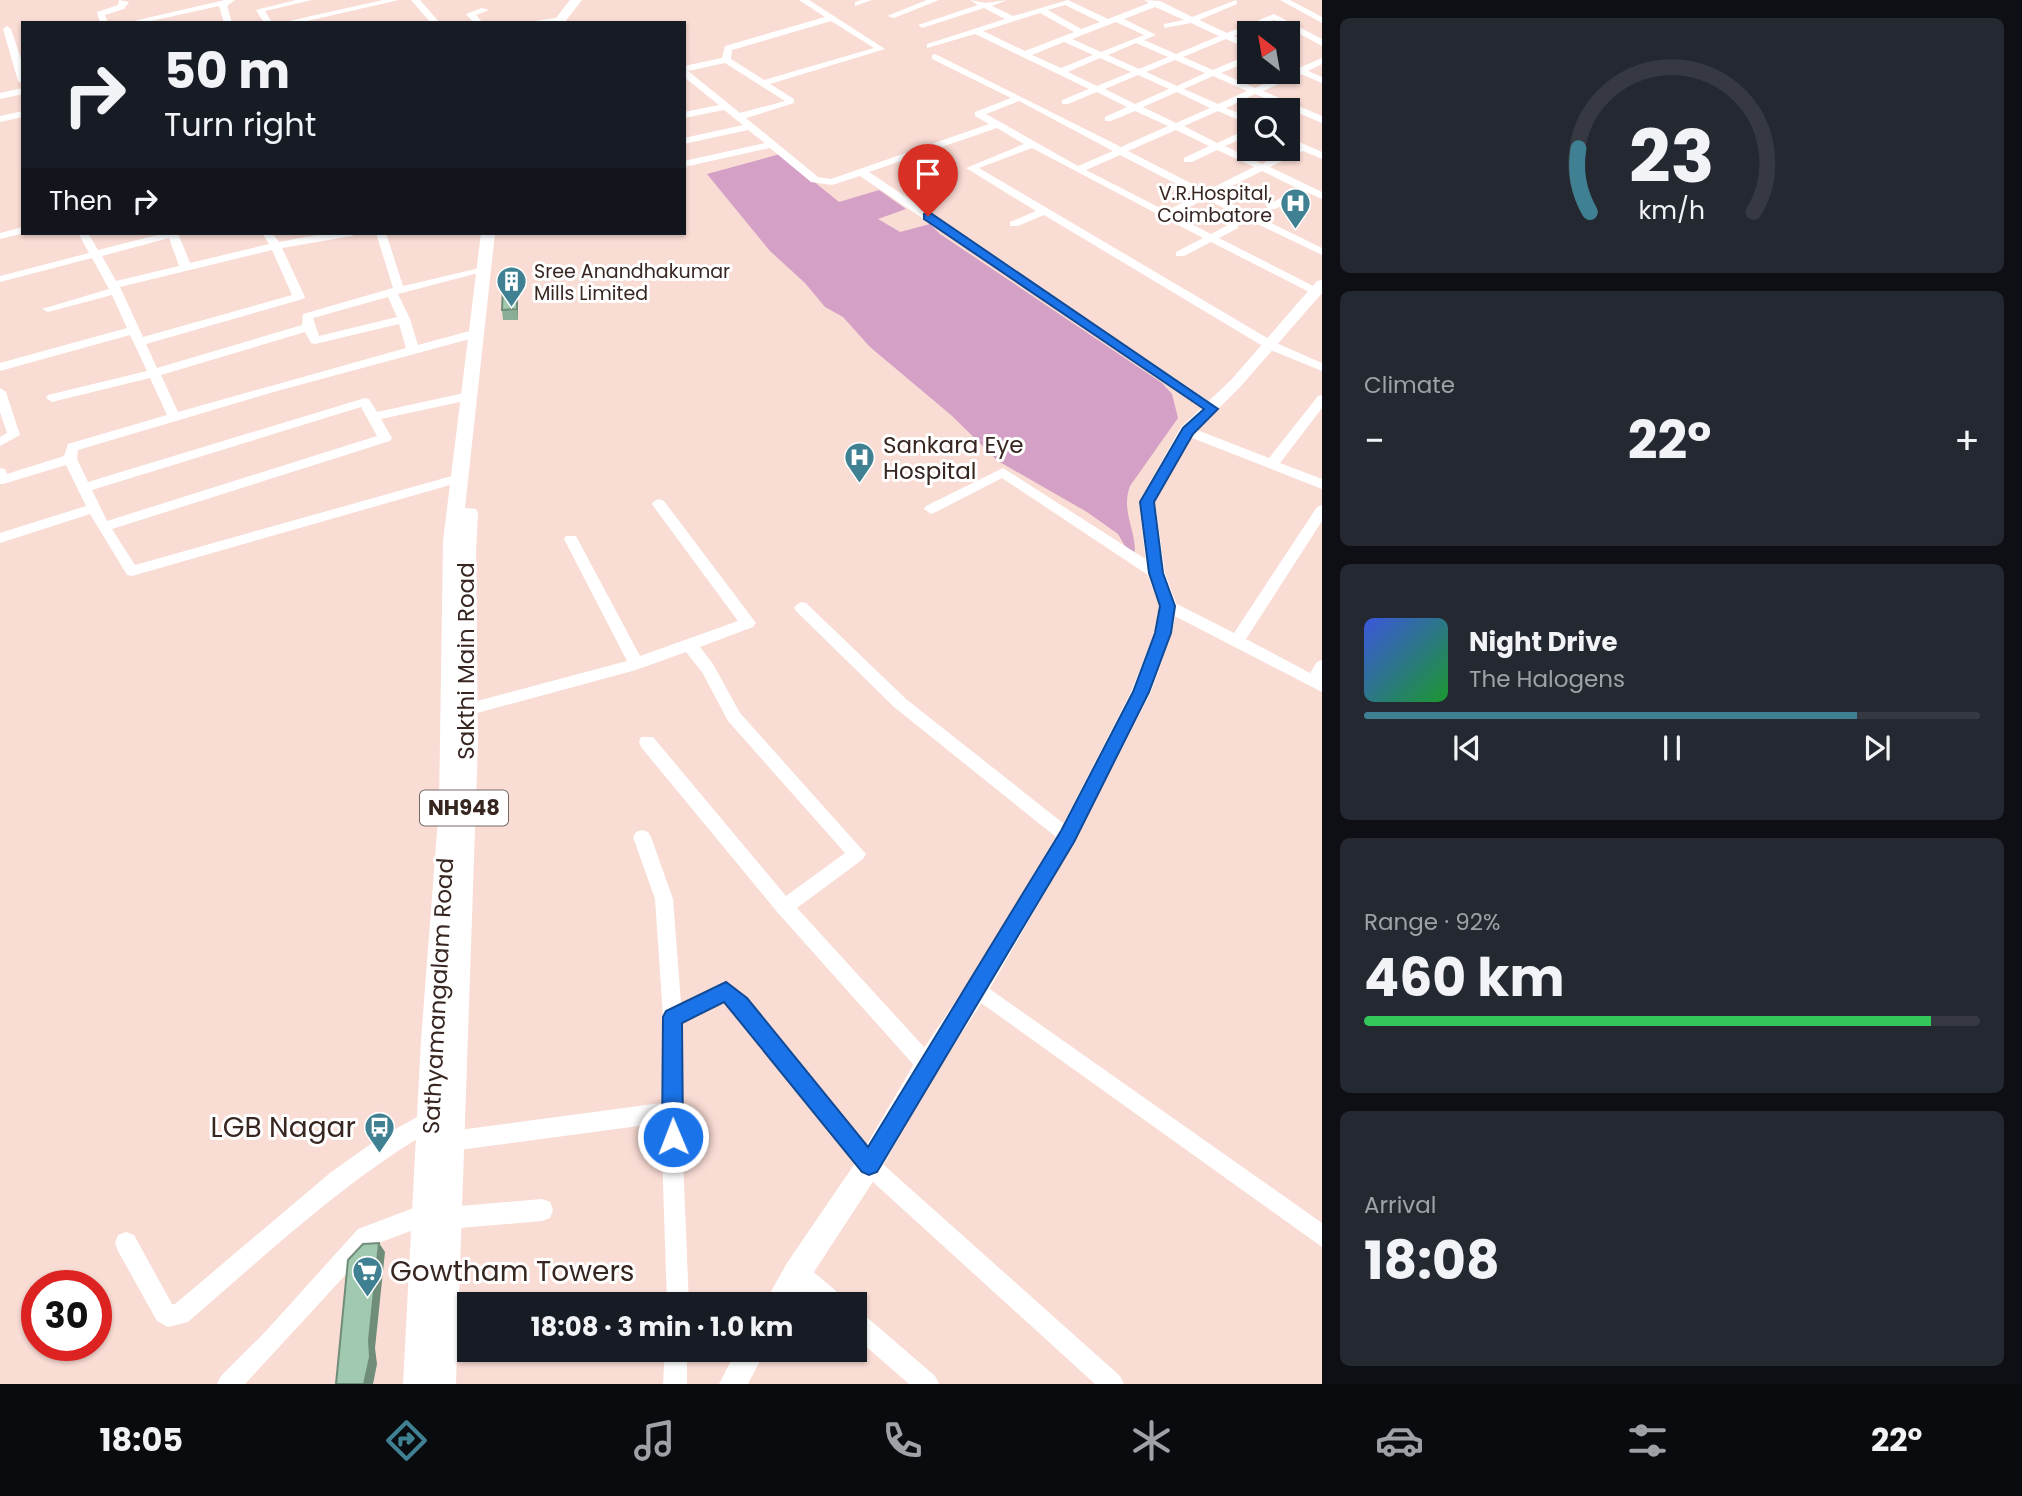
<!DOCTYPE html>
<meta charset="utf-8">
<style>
:root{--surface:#171b24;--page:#242831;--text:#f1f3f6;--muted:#9ea1a6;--line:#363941;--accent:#3f8192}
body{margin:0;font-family:Poppins,sans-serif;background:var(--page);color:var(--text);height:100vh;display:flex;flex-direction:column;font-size:26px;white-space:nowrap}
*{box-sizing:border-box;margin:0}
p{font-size:23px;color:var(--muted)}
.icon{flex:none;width:38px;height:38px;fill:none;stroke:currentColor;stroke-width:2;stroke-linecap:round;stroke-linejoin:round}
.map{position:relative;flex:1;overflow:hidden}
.panel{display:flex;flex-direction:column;gap:18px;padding:18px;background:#0d0f14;width:700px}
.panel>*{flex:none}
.guide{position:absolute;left:21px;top:21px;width:665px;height:214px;border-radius:0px;box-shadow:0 2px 5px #0004;background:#171b24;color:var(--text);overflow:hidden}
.needle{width:46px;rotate:329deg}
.fabs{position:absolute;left:1237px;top:21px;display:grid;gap:14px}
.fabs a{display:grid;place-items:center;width:63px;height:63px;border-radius:0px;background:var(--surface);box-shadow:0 2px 5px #0004;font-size:35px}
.speed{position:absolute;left:21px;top:1270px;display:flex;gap:14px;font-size:35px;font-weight:700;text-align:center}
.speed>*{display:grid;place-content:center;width:91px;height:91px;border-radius:50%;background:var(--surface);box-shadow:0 2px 5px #0004;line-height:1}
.speed .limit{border:10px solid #d22;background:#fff;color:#111}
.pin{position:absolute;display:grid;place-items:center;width:60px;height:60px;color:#fff;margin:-72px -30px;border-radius:50% 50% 50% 0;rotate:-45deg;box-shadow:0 0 7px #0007}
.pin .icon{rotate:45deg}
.me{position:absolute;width:77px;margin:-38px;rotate:359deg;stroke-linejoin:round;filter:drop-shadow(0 0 5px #0008)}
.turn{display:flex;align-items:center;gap:24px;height:147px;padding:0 28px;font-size:32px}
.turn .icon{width:91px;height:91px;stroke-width:2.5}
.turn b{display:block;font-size:49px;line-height:60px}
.then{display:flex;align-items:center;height:66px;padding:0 28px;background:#0003;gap:14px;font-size:26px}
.big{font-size:52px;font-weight:700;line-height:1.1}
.panel .card{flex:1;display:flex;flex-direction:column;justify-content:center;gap:10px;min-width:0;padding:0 24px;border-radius:10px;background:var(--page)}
.panel .dial{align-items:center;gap:0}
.dial svg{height:182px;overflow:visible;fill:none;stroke:var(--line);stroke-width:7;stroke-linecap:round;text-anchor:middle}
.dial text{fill:var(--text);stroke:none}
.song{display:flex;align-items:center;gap:21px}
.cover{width:84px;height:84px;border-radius:10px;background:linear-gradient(135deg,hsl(230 70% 55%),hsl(130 70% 35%))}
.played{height:7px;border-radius:4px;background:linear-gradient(90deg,var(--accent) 80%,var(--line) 80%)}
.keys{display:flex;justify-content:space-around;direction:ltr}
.heat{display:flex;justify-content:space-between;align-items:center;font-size:38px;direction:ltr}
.charge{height:10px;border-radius:5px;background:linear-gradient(90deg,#34c759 92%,var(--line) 0)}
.trip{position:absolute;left:457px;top:1292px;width:410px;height:70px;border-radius:0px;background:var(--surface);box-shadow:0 2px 5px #0004;font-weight:700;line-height:70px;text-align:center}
.tabs{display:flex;height:112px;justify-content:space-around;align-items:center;background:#090b0e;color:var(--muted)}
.tabs .icon{width:49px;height:49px}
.tabs .on{color:var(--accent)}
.tabs b{font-size:32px;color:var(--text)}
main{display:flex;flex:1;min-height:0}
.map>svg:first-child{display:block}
</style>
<main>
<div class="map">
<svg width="1322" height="1384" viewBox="0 0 1322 1384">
<rect width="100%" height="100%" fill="#f9dcd4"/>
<path fill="#d4a0c5" d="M 780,154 L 839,202 L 879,190 L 906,209 L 878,219 L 900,232 L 930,224 L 940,234 L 1162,383 L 1172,394 L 1178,418 L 1130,486 C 1121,510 1135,528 1135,552 L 1126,548 L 1118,534 L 1087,512 L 998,461 L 951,415 L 870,347 L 843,317 L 825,307 L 805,283 L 770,251 L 707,174 Z"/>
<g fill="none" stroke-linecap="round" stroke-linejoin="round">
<path fill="#fff" fill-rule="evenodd" d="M 119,0 L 129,2 L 124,9 L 105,15 L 108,23 L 100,23 L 97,12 L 118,5 Z
M 225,0 L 235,0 L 227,6 L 232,23 L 224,23 L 219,6 L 142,23 L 125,23 Z
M 296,0 L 312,0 L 265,11 L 272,23 L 264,23 L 256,10 Z
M 383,0 L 399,0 L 298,23 L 280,23 Z
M 411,0 L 420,0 L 440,23 L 431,23 Z
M 799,0 L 809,0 L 885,49 L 770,84 L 794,99 L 794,103 L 746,118 L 818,177 L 831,179 L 989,124 L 975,116 L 975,112 L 1011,98 L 932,59 L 932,55 L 935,54 L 1121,147 L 1168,126 L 1135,111 L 1111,121 L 1105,121 L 1105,117 L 1127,107 L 1097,92 L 1068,104 L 1062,104 L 1062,100 L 1089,89 L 975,34 L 927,48 L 927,44 L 1005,19 L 984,8 L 922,28 L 918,25 L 978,5 L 970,0 L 986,3 L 1007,0 L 992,6 L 1013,16 L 1068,0 L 1108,19 L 1149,3 L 1144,0 L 1160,1 L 1192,17 L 1236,0 L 1237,4 L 1199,20 L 1227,33 L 1274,14 L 1322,39 L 1322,46 L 1274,20 L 1234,36 L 1250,43 L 1250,50 L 1226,39 L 1183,57 L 1213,70 L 1250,54 L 1250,61 L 1221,73 L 1255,88 L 1293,70 L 1294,67 L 1301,67 L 1322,58 L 1322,64 L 1308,71 L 1322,77 L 1322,83 L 1301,74 L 1263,91 L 1322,116 L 1322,123 L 1255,94 L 1226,108 L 1250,118 L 1250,125 L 1218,111 L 1184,126 L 1217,143 L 1250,128 L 1250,135 L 1225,146 L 1262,164 L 1295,147 L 1288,144 L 1288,137 L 1322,152 L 1322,159 L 1303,151 L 1270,167 L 1322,192 L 1322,199 L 1308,193 L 1275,209 L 1267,209 L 1267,205 L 1299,189 L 1262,171 L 1214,195 L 1322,248 L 1322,255 L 1205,199 L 1174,215 L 1211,234 L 1230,224 L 1238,224 L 1238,228 L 1219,238 L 1321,290 L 1321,294 L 1313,294 L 1211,242 L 1184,256 L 1176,256 L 1176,252 L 1203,238 L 1032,148 L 979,168 L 1274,342 L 1322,363 L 1322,371 L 1266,348 L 1044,215 L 1018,226 L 1010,226 L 1010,222 L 1036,211 L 966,168 L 1024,144 L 997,128 L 869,172 L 1216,406 L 1216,412 L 1208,412 L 860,176 L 832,185 L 811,182 L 770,148 L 684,167 L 684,161 L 765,143 L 748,130 L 684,144 L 684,138 L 743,125 L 724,110 L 684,118 L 684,112 L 719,105 L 684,77 L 684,66 L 722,58 L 725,46 L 825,17 ZM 1065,5 L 1100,22 L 1081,29 L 1048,10 ZM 1155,7 L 1184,20 L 1164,24 L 1164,28 L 1191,23 L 1219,36 L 1176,54 L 1144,40 L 1156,35 L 1124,19 ZM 1040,13 L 1074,32 L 1025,51 L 983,31 ZM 831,21 L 874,48 L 764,80 L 731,59 L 732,50 ZM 1116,22 L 1144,35 L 1101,52 L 1072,39 ZM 1064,42 L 1093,55 L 1061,68 L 1032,55 ZM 1136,43 L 1168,57 L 1139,69 L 1108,55 ZM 1100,58 L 1131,72 L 1097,86 L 1068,72 ZM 1175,60 L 1205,73 L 1177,86 L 1146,72 ZM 725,63 L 785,101 L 740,113 L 688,71 ZM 1138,75 L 1169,89 L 1135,104 L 1105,89 ZM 1213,76 L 1247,91 L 1218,104 L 1184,89 ZM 1177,92 L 1210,108 L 1176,123 L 1143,107 ZM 1019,101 L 1113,151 L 1078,166 L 986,114 ZM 1176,130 L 1209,146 L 1184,158 L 1184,162 L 1192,162 L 1217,150 L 1254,167 L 1206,191 L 1128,151 ZM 1120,155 L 1198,195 L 1166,211 L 1086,170 Z
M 861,0 L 872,0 L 855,6 L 855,2 Z
M 927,0 L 939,0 L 894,18 L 887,16 Z
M 1280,0 L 1290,0 L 1322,17 L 1322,23 Z
M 482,8 L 489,10 L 476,15 L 483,23 L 474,23 L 466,14 Z
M 561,17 L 565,20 L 564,22 L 522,23 Z
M 7,26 L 11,29 L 23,65 L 23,84 L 18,81 L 3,29 Z
M 23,88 L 23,94 L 0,99 L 0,93 Z
M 23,111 L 23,117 L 0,122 L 0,116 Z
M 23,227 L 23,233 L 25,233 L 0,239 L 0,233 Z
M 78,233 L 88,233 L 98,250 L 165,233 L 178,233 L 190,263 L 269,244 L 262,233 L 272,233 L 279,242 L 328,233 L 357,233 L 352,236 L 282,248 L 305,297 L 303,299 L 146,344 L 157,368 L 302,325 L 303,314 L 393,288 L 376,233 L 386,233 L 403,286 L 484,267 L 490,270 L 398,294 L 410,319 L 418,345 L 477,329 L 481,330 L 481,336 L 277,391 L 78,450 L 77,459 L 88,482 L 365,398 L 369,399 L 377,412 L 469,392 L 475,396 L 469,400 L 381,419 L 392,438 L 390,441 L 112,529 L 135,565 L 459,474 L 464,475 L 466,478 L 464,481 L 132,576 L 127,575 L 90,514 L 0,543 L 0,533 L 86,506 L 66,465 L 3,484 L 0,484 L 0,468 L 5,469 L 7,474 L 64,456 L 68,444 L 167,415 L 150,378 L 52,402 L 46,398 L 48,395 L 147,371 L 130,335 L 0,371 L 0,363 L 127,328 L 112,295 L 48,312 L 42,309 L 109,289 L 92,258 L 0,282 L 0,276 L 89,253 ZM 169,238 L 179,266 L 116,281 L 102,256 ZM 272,250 L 292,295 L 143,337 L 120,287 ZM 388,297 L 397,317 L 319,336 L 313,318 ZM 399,324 L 406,348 L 178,412 L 161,375 L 305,332 L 311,343 L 315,344 ZM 361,407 L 377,436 L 107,521 L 92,490 Z
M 0,388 L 6,392 L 20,435 L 0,446 L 0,437 L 7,433 L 0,412 Z
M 1322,395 L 1322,408 L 1280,463 L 1322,479 L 1322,489 L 1182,434 L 1181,431 L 1182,428 L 1192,428 L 1269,458 L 1318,396 Z
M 1003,468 L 1161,569 L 1163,573 L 1161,577 L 1151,577 L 1002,478 L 936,512 L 931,514 L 924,509 L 926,506 Z
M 659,499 L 664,501 L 756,623 L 753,627 L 700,647 L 713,664 L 740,713 L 866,854 L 863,859 L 797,908 L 934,1058 L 937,1065 L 934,1072 L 927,1075 L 920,1072 L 778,913 L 641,747 L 639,742 L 641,737 L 653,737 L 786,896 L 845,853 L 728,721 L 702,672 L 686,652 L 636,670 L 466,716 L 460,714 L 458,710 L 460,706 L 466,704 L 627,661 L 564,539 L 566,536 L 576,536 L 640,656 L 738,621 L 654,507 L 652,504 L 654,501 Z
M 1322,505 L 1322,521 L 1246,639 L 1310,673 L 1317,662 L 1322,660 L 1322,692 L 1163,610 L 1161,606 L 1163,602 L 1173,602 L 1234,633 L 1317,507 Z
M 801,602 L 806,603 L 906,699 L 1073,831 L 1076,836 L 1073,841 L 1067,843 L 1061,841 L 894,707 L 796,611 L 794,607 Z
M 642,830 L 648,832 L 651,837 L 673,899 L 681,1003 L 725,982 L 747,998 L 876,1158 L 1120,1376 L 1124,1384 L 1095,1384 L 862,1172 L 733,1010 L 723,1002 L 683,1022 L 681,1112 L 689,1304 L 667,1304 L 661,1123 L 451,1151 L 444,1148 L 441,1141 L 444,1134 L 451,1131 L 661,1103 L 663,1017 L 655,899 L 633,837 L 636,832 Z
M 977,980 L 1322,1223 L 1322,1247 L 970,995 L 968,989 L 970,983 Z
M 430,1110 L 437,1113 L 440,1120 L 437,1127 C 345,1180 268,1253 188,1322 L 168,1327 L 157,1321 L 118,1251 L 115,1243 L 118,1235 L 126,1232 L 134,1235 L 172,1304 L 175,1304 L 330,1173 L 379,1138 Z
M 542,1199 L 550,1202 L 553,1210 L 550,1218 L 542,1221 L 448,1229 L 427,1225 L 373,1245 L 245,1384 L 217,1384 L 221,1376 L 266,1331 L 358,1229 L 427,1203 L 448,1207 Z
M 796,1261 L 804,1264 L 842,1296 L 845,1304 L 817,1304 L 788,1280 L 785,1272 L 788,1264 Z
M 854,1310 L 862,1313 L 935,1376 L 939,1384 L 909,1384 L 854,1336 Z
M 665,1349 L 687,1349 L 687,1384 L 663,1384 Z"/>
<path fill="#fff" fill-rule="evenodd" d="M 1322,280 L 1322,293 L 1241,386 L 1193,434 L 1155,502 L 1165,573 L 1177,606 L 1172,633 L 1151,692 L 1074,842 L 985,997 L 936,1073 L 878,1174 L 793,1304 L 764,1304 L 787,1263 L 860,1156 L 918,1057 L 969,981 L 1060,830 L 1131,692 L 1154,633 L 1159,606 L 1147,573 L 1139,502 L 1181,427 L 1231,380 L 1317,281 Z
M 737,1349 L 766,1349 L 748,1384 L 719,1384 Z"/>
<path fill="#fff" fill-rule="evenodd" d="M 570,0 L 582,0 L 564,23 L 552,23 Z
M 481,233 L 495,233 L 465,508 L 476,509 L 478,513 L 476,552 L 478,742 L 456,1384 L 403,1384 L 421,1040 L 439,806 L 443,541 Z"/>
</g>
<path fill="#8aad96" d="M 517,287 L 518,320 L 503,320 L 502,310 Z"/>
<path fill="#708d7a" d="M 517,287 L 518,297 L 518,320 L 517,309 Z
M 379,1243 L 385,1252 L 375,1348 L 377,1364 L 373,1384 L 364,1384 Z"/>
<path fill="#a0c9af" stroke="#708d7a" stroke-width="2" d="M 503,287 L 517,287 L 517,309 L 502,310 Z
M 379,1243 L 369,1340 L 370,1357 L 364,1384 L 336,1384 L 348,1260 L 363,1244 Z"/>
<path fill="#1a73e8" stroke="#114b97" stroke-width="2" d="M 924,214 L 932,214 L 1218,409 L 1193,434 L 1154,502 L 1163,573 L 1175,606 L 1171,633 L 1149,692 L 1074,842 L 877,1172 L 869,1175 L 862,1172 L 724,1002 L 682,1023 L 683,1137 L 680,1144 L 673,1147 L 665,1144 L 662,1137 L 663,1017 L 666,1011 L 726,982 L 747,998 L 868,1147 L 1061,831 L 1133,692 L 1155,633 L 1160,606 L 1149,573 L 1140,502 L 1183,428 L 1204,409 L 924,219 Z"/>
<defs>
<symbol id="hospital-pin" viewBox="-11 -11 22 30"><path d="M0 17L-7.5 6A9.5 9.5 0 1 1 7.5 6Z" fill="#3f8192" stroke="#fff"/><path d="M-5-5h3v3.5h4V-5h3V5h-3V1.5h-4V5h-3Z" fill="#fff"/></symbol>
<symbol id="building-pin" viewBox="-11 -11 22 30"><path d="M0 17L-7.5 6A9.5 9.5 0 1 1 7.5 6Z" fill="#3f8192" stroke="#fff"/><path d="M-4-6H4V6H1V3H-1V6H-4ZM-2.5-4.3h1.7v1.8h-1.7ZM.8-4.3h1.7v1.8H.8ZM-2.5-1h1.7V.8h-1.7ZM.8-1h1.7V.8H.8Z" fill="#fff"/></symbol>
<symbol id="bus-pin" viewBox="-11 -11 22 30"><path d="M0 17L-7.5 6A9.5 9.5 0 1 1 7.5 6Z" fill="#3f8192" stroke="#fff"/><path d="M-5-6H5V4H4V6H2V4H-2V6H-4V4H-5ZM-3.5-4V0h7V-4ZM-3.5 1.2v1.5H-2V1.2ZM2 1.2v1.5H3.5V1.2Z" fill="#fff"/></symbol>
<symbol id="supermarket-pin" viewBox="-11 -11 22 30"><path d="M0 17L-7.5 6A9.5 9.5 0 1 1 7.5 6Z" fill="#3f8192" stroke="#fff"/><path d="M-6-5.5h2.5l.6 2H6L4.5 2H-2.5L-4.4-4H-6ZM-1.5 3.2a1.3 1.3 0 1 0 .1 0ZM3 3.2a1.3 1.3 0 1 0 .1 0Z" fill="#fff"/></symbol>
</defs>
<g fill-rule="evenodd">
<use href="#hospital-pin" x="1278" y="186" width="35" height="47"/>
<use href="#building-pin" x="494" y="264" width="35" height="47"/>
<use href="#hospital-pin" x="842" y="440" width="35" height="47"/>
<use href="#bus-pin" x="362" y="1110" width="35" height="47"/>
<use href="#supermarket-pin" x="350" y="1254" width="35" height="47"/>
</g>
<g text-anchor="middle" stroke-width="6" stroke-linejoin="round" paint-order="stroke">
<g font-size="19" fill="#382621" stroke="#fff" text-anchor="end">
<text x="1272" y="200">V.R.Hospital,<tspan x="1272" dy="22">Coimbatore</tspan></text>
<text x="534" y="278" text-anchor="start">Sree Anandhakumar<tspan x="534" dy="22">Mills Limited</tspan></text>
</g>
<rect fill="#fff" stroke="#746764" stroke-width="2" x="420" y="790.5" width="88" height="35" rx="5"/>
<g font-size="21" font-weight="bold" fill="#382621">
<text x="464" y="815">NH948</text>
</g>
<g font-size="23" fill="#382621" stroke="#fff" text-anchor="start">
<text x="883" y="453">Sankara Eye<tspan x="883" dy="26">Hospital</tspan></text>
</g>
<g font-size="23" fill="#382621" stroke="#fff">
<text transform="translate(466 661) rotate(-90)" y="8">Sakthi Main Road</text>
<text transform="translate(438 996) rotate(-87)" y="8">Sathyamangalam Road</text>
</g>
<g font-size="28" fill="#382621" stroke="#fff" text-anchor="end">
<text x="356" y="1137">LGB Nagar</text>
<text x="390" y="1281" text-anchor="start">Gowtham Towers</text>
</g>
</g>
</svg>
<div class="fabs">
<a><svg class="needle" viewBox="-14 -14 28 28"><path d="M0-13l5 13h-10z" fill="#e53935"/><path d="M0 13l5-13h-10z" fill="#9ea1a6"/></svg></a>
<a><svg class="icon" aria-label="search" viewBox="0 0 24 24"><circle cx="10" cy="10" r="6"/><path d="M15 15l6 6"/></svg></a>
</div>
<div class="speed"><div class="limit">30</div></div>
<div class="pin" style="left:928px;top:216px;background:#d93025"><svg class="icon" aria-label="arrive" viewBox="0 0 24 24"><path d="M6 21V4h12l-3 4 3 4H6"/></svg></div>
<svg class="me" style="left:673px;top:1137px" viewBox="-20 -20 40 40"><circle r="17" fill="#1a73e8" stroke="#fff" stroke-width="3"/><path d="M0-11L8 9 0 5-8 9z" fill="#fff"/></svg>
<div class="trip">18:08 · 3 min · 1.0 km</div>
<div class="guide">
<div class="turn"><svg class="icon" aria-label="right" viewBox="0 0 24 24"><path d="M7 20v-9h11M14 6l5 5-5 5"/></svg><div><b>50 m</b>Turn right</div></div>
<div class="then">Then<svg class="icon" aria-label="right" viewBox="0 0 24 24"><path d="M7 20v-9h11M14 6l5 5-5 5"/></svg></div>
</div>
</div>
<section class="panel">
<div class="card dial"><svg viewBox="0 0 100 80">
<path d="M14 69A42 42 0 1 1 86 69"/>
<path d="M14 69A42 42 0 0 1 9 41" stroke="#3f8192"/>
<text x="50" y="56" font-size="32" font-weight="700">23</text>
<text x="50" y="72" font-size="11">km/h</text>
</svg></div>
<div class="card"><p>Climate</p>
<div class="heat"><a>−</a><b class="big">22°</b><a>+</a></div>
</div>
<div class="card">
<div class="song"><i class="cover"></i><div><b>Night Drive</b><p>The Halogens</p></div></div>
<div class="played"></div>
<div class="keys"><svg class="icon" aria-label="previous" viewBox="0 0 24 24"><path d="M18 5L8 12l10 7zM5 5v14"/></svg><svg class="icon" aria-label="pause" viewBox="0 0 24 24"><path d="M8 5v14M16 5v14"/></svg><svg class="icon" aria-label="next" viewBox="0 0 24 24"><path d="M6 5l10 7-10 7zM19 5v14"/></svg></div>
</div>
<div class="card"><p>Range · 92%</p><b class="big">460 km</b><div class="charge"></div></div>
<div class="card"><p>Arrival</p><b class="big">18:08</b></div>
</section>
</main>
<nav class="tabs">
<b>18:05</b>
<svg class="icon on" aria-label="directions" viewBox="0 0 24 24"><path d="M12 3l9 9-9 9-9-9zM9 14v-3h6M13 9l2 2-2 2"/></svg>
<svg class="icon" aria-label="music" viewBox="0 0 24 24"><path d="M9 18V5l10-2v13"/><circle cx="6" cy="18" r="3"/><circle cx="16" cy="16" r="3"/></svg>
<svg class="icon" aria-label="phone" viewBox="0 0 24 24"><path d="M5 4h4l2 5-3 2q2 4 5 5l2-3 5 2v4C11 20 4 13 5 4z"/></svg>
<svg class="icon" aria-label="climate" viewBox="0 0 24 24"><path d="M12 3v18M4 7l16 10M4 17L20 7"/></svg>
<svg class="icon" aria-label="car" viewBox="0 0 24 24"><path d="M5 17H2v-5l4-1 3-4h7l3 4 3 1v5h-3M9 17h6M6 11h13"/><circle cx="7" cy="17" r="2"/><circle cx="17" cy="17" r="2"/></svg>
<svg class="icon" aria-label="filters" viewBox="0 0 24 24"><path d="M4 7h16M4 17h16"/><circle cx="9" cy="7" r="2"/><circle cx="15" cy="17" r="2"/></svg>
<b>22°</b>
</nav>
